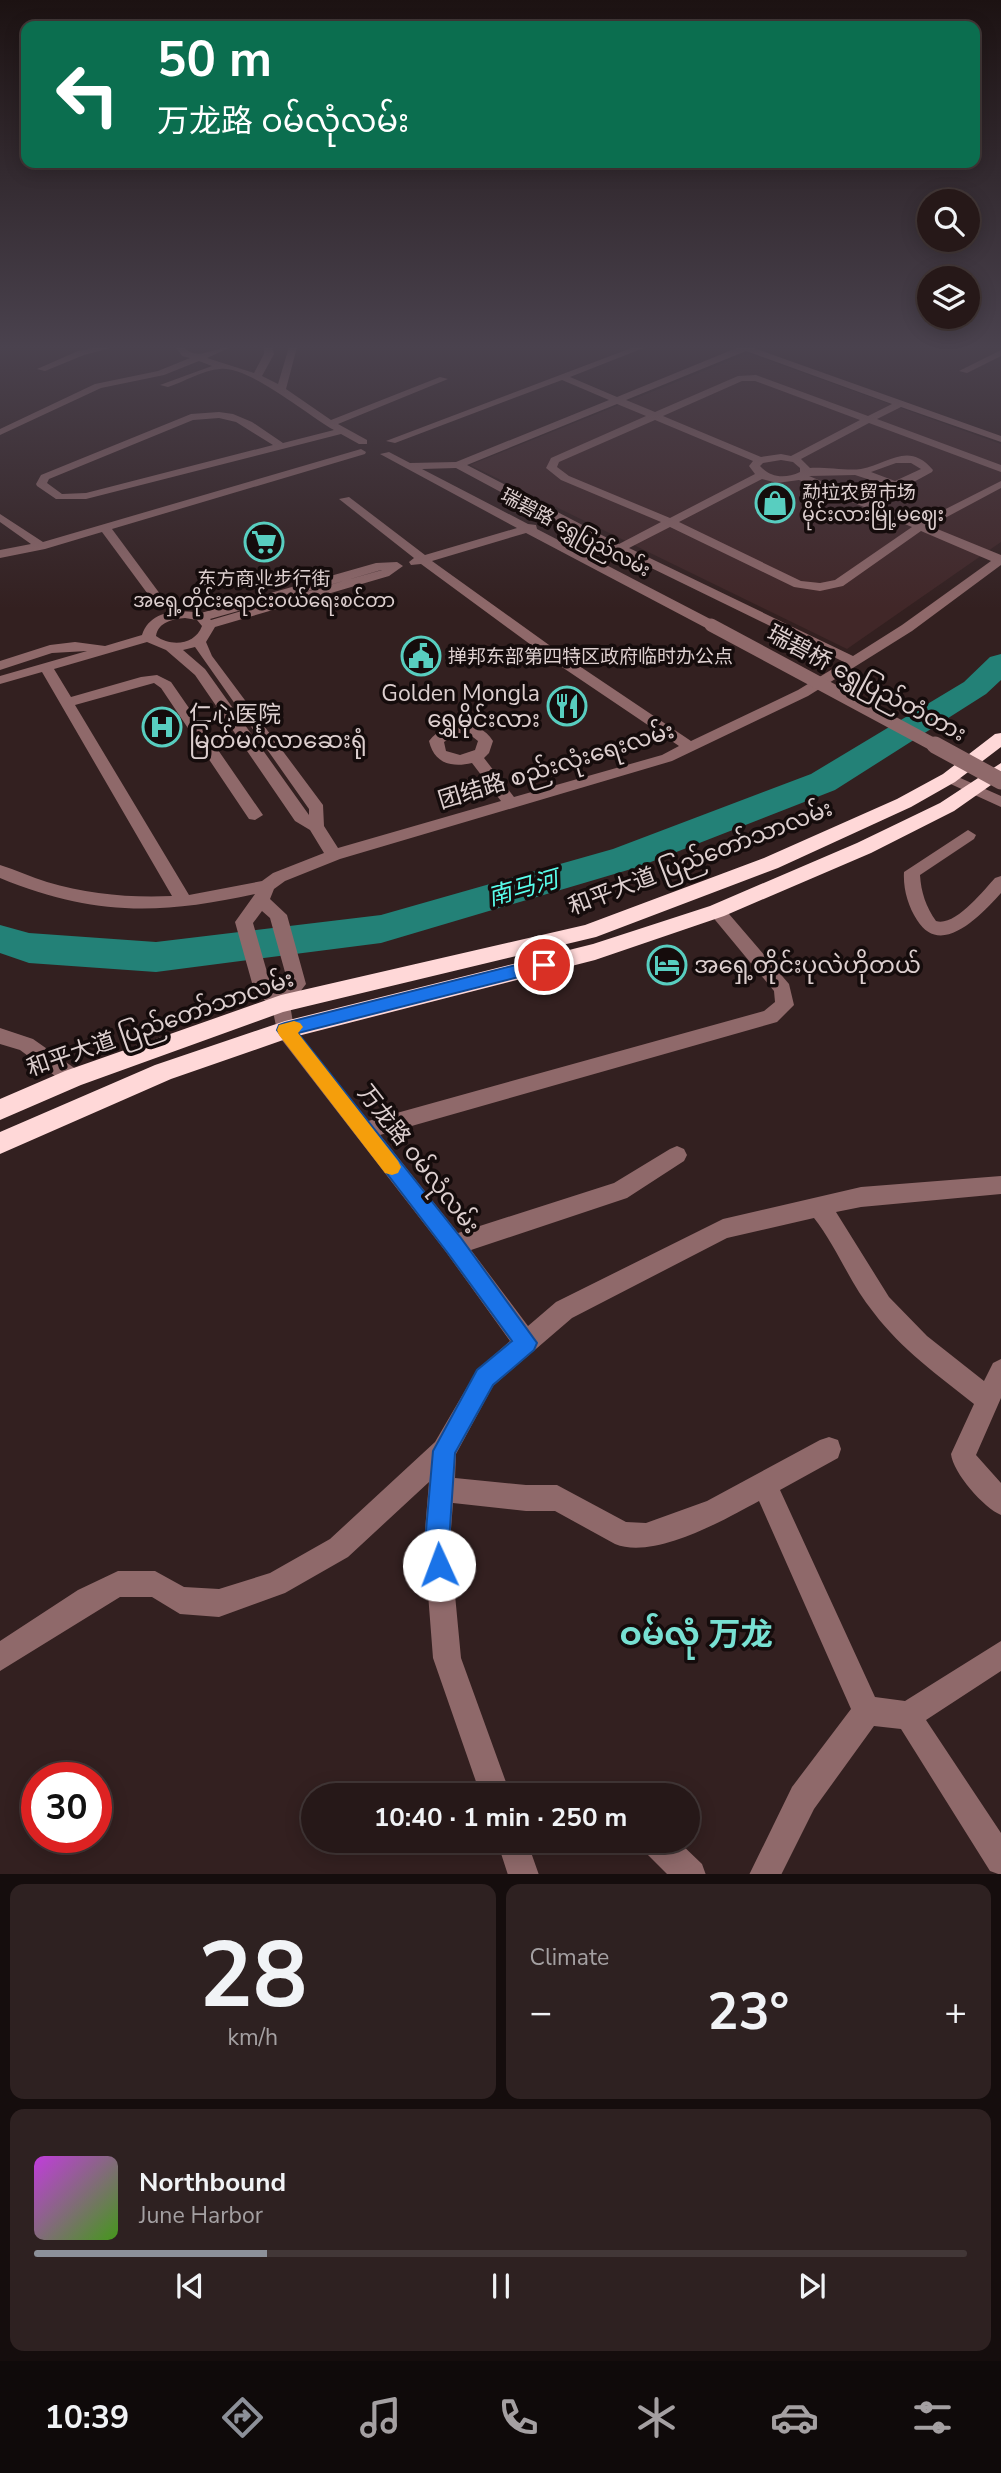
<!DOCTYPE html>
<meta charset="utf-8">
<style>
:root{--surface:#261818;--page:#2e2121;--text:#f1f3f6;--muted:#a4a0a2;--line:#423737;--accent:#8c9099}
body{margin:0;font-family:"Nunito Sans","Noto Sans SC","Noto Sans Myanmar",sans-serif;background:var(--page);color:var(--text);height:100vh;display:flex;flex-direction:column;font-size:26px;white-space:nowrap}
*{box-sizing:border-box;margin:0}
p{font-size:23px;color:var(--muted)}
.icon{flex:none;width:38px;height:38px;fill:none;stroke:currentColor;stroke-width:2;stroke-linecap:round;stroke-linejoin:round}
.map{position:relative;height:1874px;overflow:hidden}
.drawer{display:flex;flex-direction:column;gap:10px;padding:10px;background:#150d0d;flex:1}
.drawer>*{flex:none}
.top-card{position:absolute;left:21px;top:21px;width:959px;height:147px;border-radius:14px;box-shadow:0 4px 18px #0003,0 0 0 2px var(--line);background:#0b6e4f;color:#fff;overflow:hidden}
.fabs{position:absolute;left:917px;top:189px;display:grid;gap:14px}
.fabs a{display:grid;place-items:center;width:63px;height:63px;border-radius:50%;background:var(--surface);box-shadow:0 4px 18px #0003,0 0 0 2px var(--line);font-size:35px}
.speed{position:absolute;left:21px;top:1762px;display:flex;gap:14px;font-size:35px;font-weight:700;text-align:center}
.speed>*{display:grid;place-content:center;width:91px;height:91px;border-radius:50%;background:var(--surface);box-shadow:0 4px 18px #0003,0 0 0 2px var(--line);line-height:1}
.speed .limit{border:10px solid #d22;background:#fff;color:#111}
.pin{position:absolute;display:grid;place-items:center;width:60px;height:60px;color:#fff;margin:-30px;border:4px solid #fff;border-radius:50%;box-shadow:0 2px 7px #0007}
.me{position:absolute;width:77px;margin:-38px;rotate:358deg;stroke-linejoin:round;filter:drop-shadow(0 0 5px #0008)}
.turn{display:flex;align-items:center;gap:24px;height:147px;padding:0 21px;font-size:32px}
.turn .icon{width:91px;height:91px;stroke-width:2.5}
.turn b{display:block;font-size:49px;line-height:60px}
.big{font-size:52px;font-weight:700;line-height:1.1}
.drawer .tile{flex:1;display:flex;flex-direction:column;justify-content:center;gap:10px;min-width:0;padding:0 24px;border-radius:14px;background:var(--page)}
.drawer .dial{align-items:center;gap:0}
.dial b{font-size:91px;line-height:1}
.song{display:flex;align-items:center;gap:21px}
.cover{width:84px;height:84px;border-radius:10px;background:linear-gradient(135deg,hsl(290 70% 55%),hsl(100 70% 35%))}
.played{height:7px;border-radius:4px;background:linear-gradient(90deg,var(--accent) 25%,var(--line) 25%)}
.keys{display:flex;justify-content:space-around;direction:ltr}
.heat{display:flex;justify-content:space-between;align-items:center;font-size:38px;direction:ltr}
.drawer .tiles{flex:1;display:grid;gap:10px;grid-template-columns:1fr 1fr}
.tile:last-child{grid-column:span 2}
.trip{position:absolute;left:301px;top:1783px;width:399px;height:70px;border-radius:35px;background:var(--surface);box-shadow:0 4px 18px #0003,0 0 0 2px var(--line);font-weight:700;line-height:70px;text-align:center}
.dock{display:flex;height:112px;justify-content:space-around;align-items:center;background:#0f0a0a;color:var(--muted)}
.dock .icon{width:49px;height:49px}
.dock .current{color:var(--accent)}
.dock b{font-size:32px;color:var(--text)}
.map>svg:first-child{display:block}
</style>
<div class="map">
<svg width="1001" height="1875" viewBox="0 0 1001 1875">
<rect width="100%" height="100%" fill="#332020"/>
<path fill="#412728" d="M 748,353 L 1001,444 L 1001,542 L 847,649 L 470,465 Z"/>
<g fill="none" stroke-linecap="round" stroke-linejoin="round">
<path fill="#238177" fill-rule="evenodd" d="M 1001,654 L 1001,680 L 986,694 L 835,790 L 638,867 L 381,943 L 156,972 L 29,963 L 0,953 L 0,925 L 29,933 L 156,942 L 381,915 L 613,849 L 811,774 L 964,682 L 990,657 Z"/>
<path fill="#8f696a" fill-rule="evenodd" d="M 98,347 L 114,347 L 84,355 L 45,371 L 37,369 L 78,351 Z
M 176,347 L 184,347 C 196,362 215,347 231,347 L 207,358 L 254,373 L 264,354 L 264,347 L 272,347 L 274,354 L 262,376 L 278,384 L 289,347 L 297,347 L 286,389 L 331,420 L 440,377 L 448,379 L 338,424 L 367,440 L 367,444 L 359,444 L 341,434 L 86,499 L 56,499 L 37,486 L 36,484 L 41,475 L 191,414 L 219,412 L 233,414 L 252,422 L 283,443 L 334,430 C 307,415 250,366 220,369 C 203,370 184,382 168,387 L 160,385 L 212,366 L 199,361 L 164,375 L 101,388 L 0,435 L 0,429 L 95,384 L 158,371 L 190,358 L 182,356 ZM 219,418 L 236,422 L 273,445 L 86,493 L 62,494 L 47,483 L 49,479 L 193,420 Z
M 634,347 L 646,347 L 570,377 L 617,397 L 739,347 L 751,347 L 1001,436 L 1001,442 L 901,407 L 877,419 L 1001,465 L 1001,472 L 869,423 L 801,459 L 810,468 C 825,467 848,471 861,469 C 889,464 908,441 933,470 L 932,472 L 910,484 L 895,488 L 855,475 L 809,476 L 920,522 L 1001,481 L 1001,488 L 930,526 L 1001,555 L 1001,565 L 912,631 L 808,696 L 672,761 L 340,859 L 285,881 L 274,889 L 270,899 L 287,915 L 306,984 L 290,1005 L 294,1028 L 368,1121 L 764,1011 L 775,1002 L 774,991 L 711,915 L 708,911 L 711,907 L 723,907 L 789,984 L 794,1005 L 777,1022 L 380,1135 L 458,1233 L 614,1183 L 670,1149 L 677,1146 L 684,1149 L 687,1155 L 684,1161 L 627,1198 L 471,1250 L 528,1326 L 556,1302 L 723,1219 L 861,1187 L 1001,1176 L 1001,1194 L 861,1207 L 836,1212 L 889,1297 L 927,1336 L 984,1381 L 993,1363 L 1001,1359 L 1001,1398 L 976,1455 L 1001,1483 L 1001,1515 C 984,1508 953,1473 951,1454 L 974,1404 C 939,1376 901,1349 874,1313 C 850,1284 837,1247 814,1218 L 727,1238 L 572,1318 L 493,1386 L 456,1454 L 455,1478 L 526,1485 L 557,1485 L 626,1522 L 646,1523 L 707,1501 L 820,1440 L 829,1437 L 838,1440 L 841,1449 L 838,1458 L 780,1490 L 875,1697 L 905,1701 L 1001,1641 L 1001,1671 L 926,1720 L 1001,1833 L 1001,1875 L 990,1871 L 901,1729 L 874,1726 L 814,1809 L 781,1875 L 749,1875 L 792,1787 L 851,1709 L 759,1501 C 724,1520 654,1560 615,1544 L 555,1511 L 526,1511 L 453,1503 L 450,1542 L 461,1658 L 511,1796 L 481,1796 L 433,1658 L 424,1542 L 429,1482 L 348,1557 L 285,1593 L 219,1617 L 180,1614 L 152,1597 L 120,1597 L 0,1671 L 0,1641 L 78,1590 L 118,1571 L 155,1571 L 184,1587 L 219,1589 L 270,1573 L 330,1539 L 435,1442 L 477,1370 L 510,1341 L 446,1252 L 278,1035 L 272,1007 L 254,990 L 235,922 L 255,894 C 160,915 92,916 0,878 L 0,865 C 16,870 31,877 47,882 C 87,894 130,898 172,896 L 42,672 L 0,684 L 0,676 L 87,651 L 52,653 L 0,670 L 0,661 L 50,645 L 75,642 L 105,646 L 142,635 C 150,610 179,609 201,613 L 376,563 L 397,562 L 403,566 L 389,576 L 215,627 L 206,642 L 212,656 L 323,805 L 324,826 L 338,848 L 501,801 L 472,763 C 451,768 434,763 429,741 C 446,720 477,717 493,741 L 489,753 L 484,758 L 514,797 L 662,755 L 679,746 L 553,661 L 421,564 L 411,565 L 409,562 L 414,558 L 339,499 L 349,497 L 425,555 L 517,528 L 380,454 L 389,452 L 410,463 L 456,462 L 609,400 L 562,380 L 395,443 L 386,441 ZM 746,351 L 892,404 L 868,416 L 756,375 L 738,376 L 655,412 L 626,400 ZM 742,381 L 755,381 L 860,420 L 791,456 L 781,454 L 761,457 L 663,416 ZM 617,404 L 646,416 L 551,458 L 546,468 L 561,480 L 661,522 L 619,544 L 467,465 ZM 655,420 L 753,461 L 749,466 L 755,474 L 670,518 L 569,476 L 557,467 L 559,462 ZM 781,460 L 793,462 L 800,468 L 800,472 C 785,479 771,478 760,466 L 763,463 ZM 896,463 L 911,463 L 921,469 L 895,481 L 871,472 ZM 456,468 L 555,521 L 844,662 L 798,690 L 691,741 L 563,655 L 432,561 L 526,533 L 706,628 L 716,628 L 716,622 L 537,529 L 536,525 L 528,524 L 422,469 ZM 762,479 L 777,483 L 799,480 L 912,527 L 835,580 L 820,583 L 801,581 L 679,522 ZM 670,527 L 794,587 L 820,591 L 843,586 L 921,531 L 991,561 L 902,625 L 853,656 L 629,548 ZM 381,570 L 211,620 L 210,619 L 382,570 ZM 185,618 L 197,620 L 202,626 C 195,645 171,647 156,636 C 158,622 173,619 185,618 ZM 147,642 L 166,650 L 195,675 L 295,821 L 310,830 L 324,853 L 273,873 L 262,881 L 189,895 L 75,705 L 154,683 L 161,688 L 249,819 L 255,820 L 263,815 L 171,682 L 157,675 L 141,677 L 71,697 L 54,669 ZM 195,647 L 309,809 L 309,815 L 205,669 L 183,650 ZM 458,733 L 469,734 L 478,741 L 475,750 L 460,755 L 446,751 L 444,742 ZM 262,911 L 270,918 L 288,983 L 279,993 L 271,986 L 253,923 Z
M 1001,350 L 1001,356 L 967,373 L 959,371 Z
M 361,449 L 366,452 L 365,454 L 112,529 L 163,598 L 161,601 L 153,601 L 102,532 L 45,549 L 0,558 L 0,550 L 31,544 L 0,522 L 0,514 L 43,542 Z
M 949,773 L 1001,796 L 1001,807 L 944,781 L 941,778 Z
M 968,830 L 976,835 L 974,839 L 920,875 C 921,892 926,907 936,921 C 955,927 983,891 995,878 L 1001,876 L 1001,893 C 982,914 941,959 917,920 C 908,906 903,889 904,872 Z
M 0,1028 L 33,1039 L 80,1072 L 83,1078 L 80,1084 L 73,1086 L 66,1084 L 20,1050 L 0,1044 Z
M 497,1841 L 527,1841 L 539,1875 L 508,1875 Z
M 644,1841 L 678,1841 L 702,1864 L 706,1875 L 668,1875 L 647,1854 Z"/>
<path fill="#ffd8d8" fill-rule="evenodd" d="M 1001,733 L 1001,747 L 955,782 L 911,807 L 778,868 L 596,937 L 283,1012 L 81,1085 L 0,1120 L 0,1099 L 65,1071 L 281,995 L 585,925 L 764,858 L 897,799 L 943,774 L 995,734 Z
M 1001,763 L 1001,778 L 954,811 L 871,853 L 724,916 L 595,960 L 286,1039 L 171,1079 L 0,1154 L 0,1132 L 155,1065 L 285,1021 L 593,944 L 710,906 L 857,843 L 940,803 Z"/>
<path stroke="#8f696a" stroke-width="13" d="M 711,625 L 938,747"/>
<path stroke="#8f696a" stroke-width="17" d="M 935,745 L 1001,781"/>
</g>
<linearGradient id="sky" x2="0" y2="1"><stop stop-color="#1c1212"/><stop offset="0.57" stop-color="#4a424e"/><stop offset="1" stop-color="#4a424e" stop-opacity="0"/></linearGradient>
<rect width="1001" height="609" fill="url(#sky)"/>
<path fill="#1a73e8" stroke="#114b97" stroke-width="2" d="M 544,958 L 550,960 L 552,965 L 550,969 L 298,1033 L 461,1238 L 537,1343 L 534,1350 L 493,1385 L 455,1453 L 449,1542 L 451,1565 L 448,1574 L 439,1577 L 431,1574 L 425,1542 L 433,1451 L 477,1370 L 512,1341 L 447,1252 L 277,1030 L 279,1025 L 285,1023 Z"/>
<path fill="#f59e0b" d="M 294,1021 L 300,1023 L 303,1027 L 298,1033 L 398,1161 L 401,1167 L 398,1173 L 392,1175 L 385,1173 L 279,1035 L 277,1030 L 279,1025 Z"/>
<defs>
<symbol id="shop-ring" viewBox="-11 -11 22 22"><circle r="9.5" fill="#150c0c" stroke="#58cec0" stroke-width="1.5"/><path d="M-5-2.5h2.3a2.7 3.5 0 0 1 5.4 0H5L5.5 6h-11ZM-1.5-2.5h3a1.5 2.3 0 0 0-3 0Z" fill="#58cec0"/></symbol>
<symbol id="supermarket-ring" viewBox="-11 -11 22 22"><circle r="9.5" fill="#150c0c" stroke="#58cec0" stroke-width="1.5"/><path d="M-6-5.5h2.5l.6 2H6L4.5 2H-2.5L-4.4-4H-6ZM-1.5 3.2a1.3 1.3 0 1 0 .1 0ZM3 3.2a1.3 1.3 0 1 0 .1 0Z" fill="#58cec0"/></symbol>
<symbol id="civic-ring" viewBox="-11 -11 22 22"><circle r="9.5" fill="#150c0c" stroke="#58cec0" stroke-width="1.5"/><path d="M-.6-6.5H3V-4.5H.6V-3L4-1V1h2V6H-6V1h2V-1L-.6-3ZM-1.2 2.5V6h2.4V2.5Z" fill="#58cec0"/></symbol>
<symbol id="restaurant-ring" viewBox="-11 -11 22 22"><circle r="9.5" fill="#150c0c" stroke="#58cec0" stroke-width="1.5"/><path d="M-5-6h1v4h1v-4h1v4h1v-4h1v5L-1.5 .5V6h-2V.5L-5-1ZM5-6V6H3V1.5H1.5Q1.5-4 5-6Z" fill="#58cec0"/></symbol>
<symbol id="hospital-ring" viewBox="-11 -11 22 22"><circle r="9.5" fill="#150c0c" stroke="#58cec0" stroke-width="1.5"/><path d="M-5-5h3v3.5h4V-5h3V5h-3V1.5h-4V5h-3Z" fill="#58cec0"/></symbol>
<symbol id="hotel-ring" viewBox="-11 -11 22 22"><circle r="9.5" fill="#150c0c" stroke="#58cec0" stroke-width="1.5"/><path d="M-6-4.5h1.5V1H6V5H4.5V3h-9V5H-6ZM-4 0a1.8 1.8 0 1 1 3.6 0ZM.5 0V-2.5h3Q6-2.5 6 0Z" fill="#58cec0"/></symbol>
</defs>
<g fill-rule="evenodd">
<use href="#shop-ring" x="753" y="481" width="44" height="44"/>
<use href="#supermarket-ring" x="242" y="520" width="44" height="44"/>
<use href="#civic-ring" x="399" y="634" width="44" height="44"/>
<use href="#restaurant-ring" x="545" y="684" width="44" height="44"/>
<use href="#hospital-ring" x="140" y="705" width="44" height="44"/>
<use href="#hotel-ring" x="645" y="943" width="44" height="44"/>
</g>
<g text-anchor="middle" stroke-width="7" stroke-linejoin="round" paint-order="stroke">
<g font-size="19" fill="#ddcfcf" stroke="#150c0c" text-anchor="start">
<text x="802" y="499">勐拉农贸市场<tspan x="802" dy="22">မိုင်းလားမြို့မဈေး</tspan></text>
<text x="264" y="585" text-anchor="middle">东方商业步行街<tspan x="264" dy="22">အရှေ့တိုင်းရောင်းဝယ်ရေးစင်တာ</tspan></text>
<text x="448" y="663">掸邦东部第四特区政府临时办公点</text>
</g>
<g font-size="19" fill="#ddcfcf" stroke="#150c0c">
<text transform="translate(576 532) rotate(28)" y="7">瑞碧路 ရွှေပြည်လမ်း</text>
</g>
<g font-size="23" fill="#ddcfcf" stroke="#150c0c">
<text transform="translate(867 683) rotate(28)" y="8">瑞碧桥 ရွှေပြည်တံတား</text>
<text transform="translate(556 765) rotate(-17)" y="8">团结路 စည်းလုံးရေးလမ်း</text>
<text transform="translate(700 857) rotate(-21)" y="8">和平大道 ပြည်တော်သာလမ်း</text>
<text transform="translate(160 1023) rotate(-19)" y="8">和平大道 ပြည်တော်သာလမ်း</text>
<text transform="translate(419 1159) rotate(52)" y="8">万龙路 ဝမ်လုံလမ်း</text>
</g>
<g font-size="23" fill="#ddcfcf" stroke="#150c0c" text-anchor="start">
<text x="540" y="701" text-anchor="end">Golden Mongla<tspan x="540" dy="26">ရွှေမိုင်းလား</tspan></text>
<text x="189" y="722">仁心医院<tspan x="189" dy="26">မြတ်မင်္ဂလာဆေးရုံ</tspan></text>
<text x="694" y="973">အရှေ့တိုင်းပုလဲဟိုတယ်</text>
</g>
<g font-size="24" font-style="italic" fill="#58feec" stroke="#150c0c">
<text transform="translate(523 888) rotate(-16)" y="8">南马河</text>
</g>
<g font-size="32" font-weight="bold" fill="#77e0d2" stroke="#150c0c">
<text x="696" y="1645">ဝမ်လုံ 万龙</text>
</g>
</g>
</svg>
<div class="fabs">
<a><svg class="icon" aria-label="search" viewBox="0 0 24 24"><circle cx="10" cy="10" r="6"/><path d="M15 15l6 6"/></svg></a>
<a><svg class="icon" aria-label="layers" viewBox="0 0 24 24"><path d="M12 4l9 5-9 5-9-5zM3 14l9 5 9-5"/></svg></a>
</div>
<div class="speed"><div class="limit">30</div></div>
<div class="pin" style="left:544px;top:965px;background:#d93025"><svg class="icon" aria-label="arrive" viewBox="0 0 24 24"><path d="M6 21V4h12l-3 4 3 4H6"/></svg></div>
<svg class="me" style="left:439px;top:1565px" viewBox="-20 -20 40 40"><circle r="19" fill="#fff"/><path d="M0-13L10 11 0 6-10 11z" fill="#1a73e8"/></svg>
<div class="trip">10:40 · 1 min · 250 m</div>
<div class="top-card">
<div class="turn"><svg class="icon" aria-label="left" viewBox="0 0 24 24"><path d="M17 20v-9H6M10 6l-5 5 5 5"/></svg><div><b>50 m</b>万龙路 ဝမ်လုံလမ်း</div></div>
</div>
</div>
<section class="drawer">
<div class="tiles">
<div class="tile dial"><b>28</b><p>km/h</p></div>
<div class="tile"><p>Climate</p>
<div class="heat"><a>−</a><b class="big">23°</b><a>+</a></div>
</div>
<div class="tile">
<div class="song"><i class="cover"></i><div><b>Northbound</b><p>June Harbor</p></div></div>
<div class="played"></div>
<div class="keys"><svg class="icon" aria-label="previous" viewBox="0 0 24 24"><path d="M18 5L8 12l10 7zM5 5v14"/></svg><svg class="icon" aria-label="pause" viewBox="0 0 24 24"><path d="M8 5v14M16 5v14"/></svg><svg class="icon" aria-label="next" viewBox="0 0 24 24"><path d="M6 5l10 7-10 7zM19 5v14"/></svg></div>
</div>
</div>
</section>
<nav class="dock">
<b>10:39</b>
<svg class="icon current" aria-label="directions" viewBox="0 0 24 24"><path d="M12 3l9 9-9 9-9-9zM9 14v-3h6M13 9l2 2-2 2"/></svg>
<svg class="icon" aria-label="music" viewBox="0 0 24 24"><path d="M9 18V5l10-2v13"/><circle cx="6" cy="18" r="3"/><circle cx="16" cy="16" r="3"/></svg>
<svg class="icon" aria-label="phone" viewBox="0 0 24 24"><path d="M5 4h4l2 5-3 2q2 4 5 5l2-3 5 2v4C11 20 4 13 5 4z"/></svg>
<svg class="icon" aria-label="climate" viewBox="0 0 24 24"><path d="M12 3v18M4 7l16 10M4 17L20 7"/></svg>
<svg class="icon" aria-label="car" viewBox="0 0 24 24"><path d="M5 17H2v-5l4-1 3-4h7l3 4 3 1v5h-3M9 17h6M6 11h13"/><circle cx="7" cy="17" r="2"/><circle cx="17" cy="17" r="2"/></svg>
<svg class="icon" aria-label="filters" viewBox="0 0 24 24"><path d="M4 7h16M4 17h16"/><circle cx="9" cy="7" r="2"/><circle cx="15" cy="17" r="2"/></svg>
</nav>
